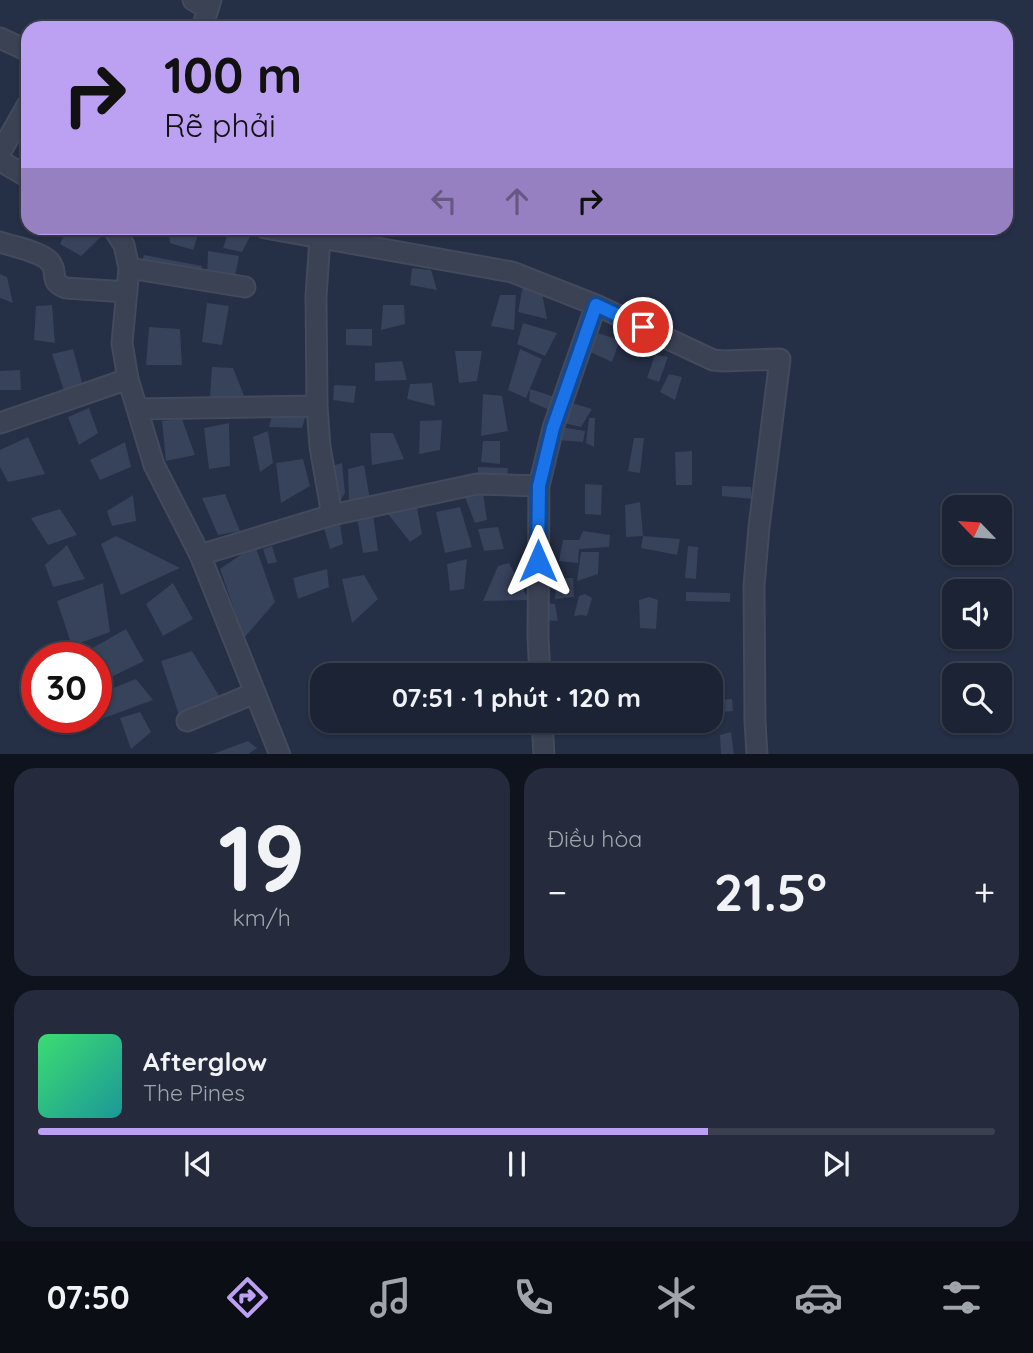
<!DOCTYPE html>
<html lang="vi">
<meta charset="utf-8">
<style>
:root{--surface:#1c2334;--page:#252b3c;--text:#f1f3f6;--muted:#a0a4ac;--line:#3a404f;--accent:#bca0f2}
body{margin:0;font-family:Quicksand,sans-serif;background:var(--page);color:var(--text);height:100vh;display:flex;flex-direction:column;font-size:26px;white-space:nowrap}
*{box-sizing:border-box;margin:0}
p{font-size:23px;color:var(--muted)}
.icon{flex:none;width:38px;height:38px;fill:none;stroke:currentColor;stroke-width:2;stroke-linecap:round;stroke-linejoin:round}
.map{position:relative;height:754px;overflow:hidden}
.panel{display:flex;flex-direction:column;gap:14px;padding:14px;background:#0f131d;flex:1}
.panel>*{flex:none}
.top-card{position:absolute;left:21px;top:21px;width:992px;height:214px;border-radius:21px;box-shadow:0 2px 5px #0004,0 0 0 2px var(--line);background:#bca0f2;color:#111;overflow:hidden}
.needle{width:46px;rotate:295deg}
.fabs{position:absolute;left:942px;top:495px;display:grid;gap:14px}
.fabs a{display:grid;place-items:center;width:70px;height:70px;border-radius:14px;background:var(--surface);box-shadow:0 2px 5px #0004,0 0 0 2px var(--line);font-size:35px}
.speed{position:absolute;left:21px;top:642px;display:flex;gap:14px;font-size:35px;font-weight:700;text-align:center}
.speed>*{display:grid;place-content:center;width:91px;height:91px;border-radius:50%;background:var(--surface);box-shadow:0 2px 5px #0004,0 0 0 2px var(--line);line-height:1}
.speed .limit{border:10px solid #d22;background:#fff;color:#111}
.pin{position:absolute;display:grid;place-items:center;width:60px;height:60px;color:#fff;margin:-30px;border:4px solid #fff;border-radius:50%;box-shadow:0 2px 7px #0007}
.me{position:absolute;width:77px;margin:-38px;rotate:0deg;stroke-linejoin:round;filter:drop-shadow(0 0 5px #0008)}
.turn{display:flex;align-items:center;gap:24px;height:147px;padding:0 28px;font-size:32px}
.turn .icon{width:91px;height:91px;stroke-width:2.5}
.turn b{display:block;font-size:49px;line-height:60px}
.lanes{display:flex;align-items:center;height:66px;padding:0 28px;background:#0003;justify-content:center;gap:35px;direction:ltr}
.lanes .off{opacity:.35}
.big{font-size:52px;font-weight:700;line-height:1.1}
.panel .card{flex:1;display:flex;flex-direction:column;justify-content:center;gap:10px;min-width:0;padding:0 24px;border-radius:21px;background:var(--page)}
.panel .dial{align-items:center;gap:0}
.dial b{font-size:91px;line-height:1}
.song{display:flex;align-items:center;gap:21px}
.cover{width:84px;height:84px;border-radius:10px;background:linear-gradient(135deg,hsl(140 70% 55%),hsl(180 70% 35%))}
.played{height:7px;border-radius:4px;background:linear-gradient(90deg,var(--accent) 70%,var(--line) 70%)}
.keys{display:flex;justify-content:space-around;direction:ltr}
.heat{display:flex;justify-content:space-between;align-items:center;font-size:38px;direction:ltr}
.panel .tiles{flex:1;display:grid;gap:14px;grid-template-columns:1fr 1fr}
.card:last-child{grid-column:span 2}
.trip{position:absolute;left:310px;top:663px;width:413px;height:70px;border-radius:21px;background:var(--surface);box-shadow:0 2px 5px #0004,0 0 0 2px var(--line);font-weight:700;line-height:70px;text-align:center}
.tabs{display:flex;height:112px;justify-content:space-around;align-items:center;background:#0b0e15;color:var(--muted)}
.tabs .icon{width:49px;height:49px}
.tabs .active{color:var(--accent)}
.tabs b{font-size:32px;color:var(--text)}
.map>svg:first-child{display:block}
</style>
<div class="map">
<svg width="1033" height="755" viewBox="0 0 1033 755">
<rect width="100%" height="100%" fill="#252f45"/>
<path fill="#37425b" d="M 67,228 L 100,228 L 107,231 L 81,256 L 60,244 Z
M 168,228 L 200,228 L 193,250 L 170,243 Z
M 230,228 L 253,231 L 242,252 L 223,248 Z
M 208,251 L 239,256 L 233,286 L 207,281 Z
M 144,255 L 202,266 L 199,281 L 138,273 Z
M 412,268 L 431,270 L 437,290 L 410,285 Z
M 0,274 L 7,277 L 13,303 L 0,298 Z
M 523,285 L 541,288 L 547,319 L 518,312 Z
M 500,295 L 516,295 L 514,330 L 491,326 Z
M 207,303 L 229,306 L 222,345 L 202,342 Z
M 52,305 L 55,343 L 34,340 L 36,306 Z
M 383,305 L 404,305 L 405,324 L 381,330 Z
M 523,323 L 557,333 L 545,356 L 517,344 Z
M 149,327 L 180,329 L 182,365 L 146,365 Z
M 346,329 L 372,329 L 372,346 L 346,345 Z
M 594,332 L 620,340 L 612,362 L 586,350 Z
M 73,349 L 83,386 L 65,394 L 52,354 Z
M 520,349 L 542,359 L 526,398 L 508,390 Z
M 455,351 L 482,351 L 477,381 L 459,383 Z
M 655,355 L 668,357 L 659,382 L 647,378 Z
M 402,361 L 407,380 L 375,381 L 375,363 Z
M 212,367 L 233,368 L 245,398 L 210,397 Z
M 20,370 L 21,390 L 0,390 L 0,371 Z
M 669,374 L 682,377 L 675,400 L 660,392 Z
M 432,383 L 435,406 L 407,399 L 410,384 Z
M 334,385 L 356,386 L 354,403 L 333,400 Z
M 530,389 L 555,397 L 549,410 L 529,401 Z
M 483,394 L 502,396 L 508,431 L 481,436 Z
M 572,403 L 592,409 L 581,427 L 563,423 Z
M 89,408 L 98,433 L 79,445 L 68,417 Z
M 306,415 L 302,428 L 269,427 L 272,416 Z
M 589,418 L 595,418 L 594,447 L 586,443 Z
M 182,419 L 195,455 L 166,461 L 162,421 Z
M 442,420 L 440,450 L 419,454 L 420,421 Z
M 229,423 L 230,466 L 209,469 L 204,428 Z
M 561,427 L 585,431 L 583,442 L 558,440 Z
M 268,431 L 273,463 L 260,472 L 253,437 Z
M 370,433 L 393,433 L 404,459 L 372,465 Z
M 28,437 L 45,474 L 8,482 L 0,467 L 0,450 Z
M 634,438 L 644,438 L 640,473 L 628,471 Z
M 483,441 L 500,441 L 500,464 L 481,462 Z
M 125,442 L 131,467 L 100,480 L 90,460 Z
M 692,451 L 692,485 L 676,485 L 675,452 Z
M 303,459 L 310,486 L 281,503 L 276,463 Z
M 342,463 L 345,493 L 335,509 L 324,468 Z
M 364,465 L 370,500 L 349,501 L 348,469 Z
M 478,467 L 508,468 L 507,478 L 478,477 Z
M 585,484 L 602,485 L 601,515 L 585,514 Z
M 722,486 L 751,487 L 752,499 L 722,496 Z
M 483,493 L 487,520 L 475,523 L 464,495 Z
M 225,494 L 240,531 L 218,535 L 202,498 Z
M 133,495 L 136,521 L 112,526 L 107,511 Z
M 416,502 L 422,534 L 410,542 L 385,510 Z
M 640,502 L 643,536 L 680,539 L 677,555 L 641,548 L 643,536 L 626,537 L 625,505 Z
M 460,507 L 472,547 L 445,553 L 436,512 Z
M 60,509 L 77,535 L 48,545 L 31,518 Z
M 373,514 L 378,551 L 363,553 L 357,517 Z
M 340,524 L 343,544 L 330,549 L 324,528 Z
M 498,527 L 504,549 L 484,551 L 478,529 Z
M 583,531 L 610,535 L 609,547 L 579,549 L 578,563 L 559,561 L 563,540 L 579,540 Z
M 116,536 L 180,568 L 121,595 L 101,544 Z
M 67,545 L 85,579 L 53,587 L 45,565 Z
M 255,545 L 275,602 L 244,638 L 220,569 Z
M 272,546 L 277,562 L 268,564 L 263,549 Z
M 688,546 L 698,547 L 696,579 L 685,578 Z
M 581,552 L 599,552 L 598,574 L 577,581 Z
M 467,559 L 464,589 L 450,591 L 447,564 Z
M 509,563 L 529,600 L 483,601 L 498,566 Z
M 327,569 L 329,587 L 298,599 L 293,578 Z
M 364,575 L 378,599 L 352,623 L 342,579 Z
M 557,578 L 573,578 L 574,597 L 555,599 Z
M 103,583 L 110,632 L 72,646 L 57,601 Z
M 173,583 L 193,619 L 163,636 L 146,604 Z
M 686,592 L 730,593 L 730,602 L 686,601 Z
M 585,594 L 592,598 L 587,616 L 581,615 L 574,616 L 579,596 Z
M 649,597 L 658,600 L 656,629 L 640,628 L 639,600 Z
M 543,603 L 555,604 L 558,621 L 543,620 Z
M 126,629 L 144,661 L 107,679 L 96,661 L 96,658 L 94,658 L 89,650 Z
M 192,651 L 221,699 L 180,718 L 161,661 Z
M 136,679 L 153,700 L 96,721 L 94,718 L 96,718 L 96,695 Z
M 732,699 L 733,711 L 711,713 L 710,701 Z
M 140,712 L 151,732 L 131,749 L 120,718 Z
M 731,732 L 734,755 L 721,755 L 720,735 Z
M 248,741 L 257,748 L 247,755 L 210,755 Z"/>
<g fill="none" stroke-linecap="round" stroke-linejoin="round">
<defs>
<path id="minor" d="M 193,0 L 208,9
M 202,28 L 211,0
M 0,38 L 28,51
M 0,153 L 28,104
M 0,161 L 28,177
M 113,228 L 124,245 L 129,268 L 122,343 L 128,379 L 154,465 L 200,555 L 280,755
M 265,228 L 512,272 L 596,305 L 713,360 L 723,361 L 780,359 L 759,527 L 754,586 L 755,721 L 757,755
M 320,238 L 316,296 L 317,406 L 320,447 L 332,515
M 0,242 C 14,247 39,251 49,261 C 60,271 47,282 66,288 L 127,292
M 129,268 L 245,287
M 138,409 L 317,406
M 0,423 L 128,379
M 200,555 L 332,515 L 477,484 L 539,486
M 540,676 L 538,637 L 539,486 L 553,428 L 596,305
M 187,721 L 255,693
M 542,721 L 544,755"/>
</defs>
<use href="#minor" stroke="#434a5d" stroke-width="23"/>
<use href="#minor" stroke="#3a4254" stroke-width="19"/>
</g>
<g fill="none" stroke-linecap="round" stroke-linejoin="round">
<defs>
<path id="route" d="M 538,561 L 539,486 L 553,428 L 596,305 L 643,327"/>
</defs>
<use href="#route" stroke="#114b97" stroke-width="18"/>
<use href="#route" stroke="#1a73e8" stroke-width="12"/>
</g>
</svg>
<div class="fabs">
<a><svg class="needle" viewBox="-14 -14 28 28"><path d="M0-13l5 13h-10z" fill="#e53935"/><path d="M0 13l5-13h-10z" fill="#a0a4ac"/></svg></a>
<a><svg class="icon" aria-label="sound" viewBox="0 0 24 24"><path d="M4 9h4l5-4v14l-5-4H4zM17 9q2 3 0 6"/></svg></a>
<a><svg class="icon" aria-label="search" viewBox="0 0 24 24"><circle cx="10" cy="10" r="6"/><path d="M15 15l6 6"/></svg></a>
</div>
<div class="speed"><div class="limit">30</div></div>
<div class="pin" style="left:643px;top:327px;background:#d93025"><svg class="icon" aria-label="arrive" viewBox="0 0 24 24"><path d="M6 21V4h12l-3 4 3 4H6"/></svg></div>
<svg class="me" style="left:538px;top:561px" viewBox="-20 -20 40 40"><path d="M0-17L14 15 0 8-14 15z" fill="#1a73e8" stroke="#fff" stroke-width="4"/></svg>
<div class="trip">07:51 · 1 phút · 120 m</div>
<div class="top-card">
<div class="turn"><svg class="icon" aria-label="right" viewBox="0 0 24 24"><path d="M7 20v-9h11M14 6l5 5-5 5"/></svg><div><b>100 m</b>Rẽ phải</div></div>
<div class="lanes"><svg class="icon off" aria-label="left" viewBox="0 0 24 24"><path d="M17 20v-9H6M10 6l-5 5 5 5"/></svg><svg class="icon off" aria-label="ahead" viewBox="0 0 24 24"><path d="M12 20V5M6 11l6-6 6 6"/></svg><svg class="icon" aria-label="right" viewBox="0 0 24 24"><path d="M7 20v-9h11M14 6l5 5-5 5"/></svg></div>
</div>
</div>
<section class="panel">
<div class="tiles">
<div class="card dial"><b>19</b><p>km/h</p></div>
<div class="card"><p>Điều hòa</p>
<div class="heat"><a>−</a><b class="big">21.5°</b><a>+</a></div>
</div>
<div class="card">
<div class="song"><i class="cover"></i><div><b>Afterglow</b><p>The Pines</p></div></div>
<div class="played"></div>
<div class="keys"><svg class="icon" aria-label="previous" viewBox="0 0 24 24"><path d="M18 5L8 12l10 7zM5 5v14"/></svg><svg class="icon" aria-label="pause" viewBox="0 0 24 24"><path d="M8 5v14M16 5v14"/></svg><svg class="icon" aria-label="next" viewBox="0 0 24 24"><path d="M6 5l10 7-10 7zM19 5v14"/></svg></div>
</div>
</div>
</section>
<nav class="tabs">
<b>07:50</b>
<svg class="icon active" aria-label="directions" viewBox="0 0 24 24"><path d="M12 3l9 9-9 9-9-9zM9 14v-3h6M13 9l2 2-2 2"/></svg>
<svg class="icon" aria-label="music" viewBox="0 0 24 24"><path d="M9 18V5l10-2v13"/><circle cx="6" cy="18" r="3"/><circle cx="16" cy="16" r="3"/></svg>
<svg class="icon" aria-label="phone" viewBox="0 0 24 24"><path d="M5 4h4l2 5-3 2q2 4 5 5l2-3 5 2v4C11 20 4 13 5 4z"/></svg>
<svg class="icon" aria-label="climate" viewBox="0 0 24 24"><path d="M12 3v18M4 7l16 10M4 17L20 7"/></svg>
<svg class="icon" aria-label="car" viewBox="0 0 24 24"><path d="M5 17H2v-5l4-1 3-4h7l3 4 3 1v5h-3M9 17h6M6 11h13"/><circle cx="7" cy="17" r="2"/><circle cx="17" cy="17" r="2"/></svg>
<svg class="icon" aria-label="filters" viewBox="0 0 24 24"><path d="M4 7h16M4 17h16"/><circle cx="9" cy="7" r="2"/><circle cx="15" cy="17" r="2"/></svg>
</nav>
